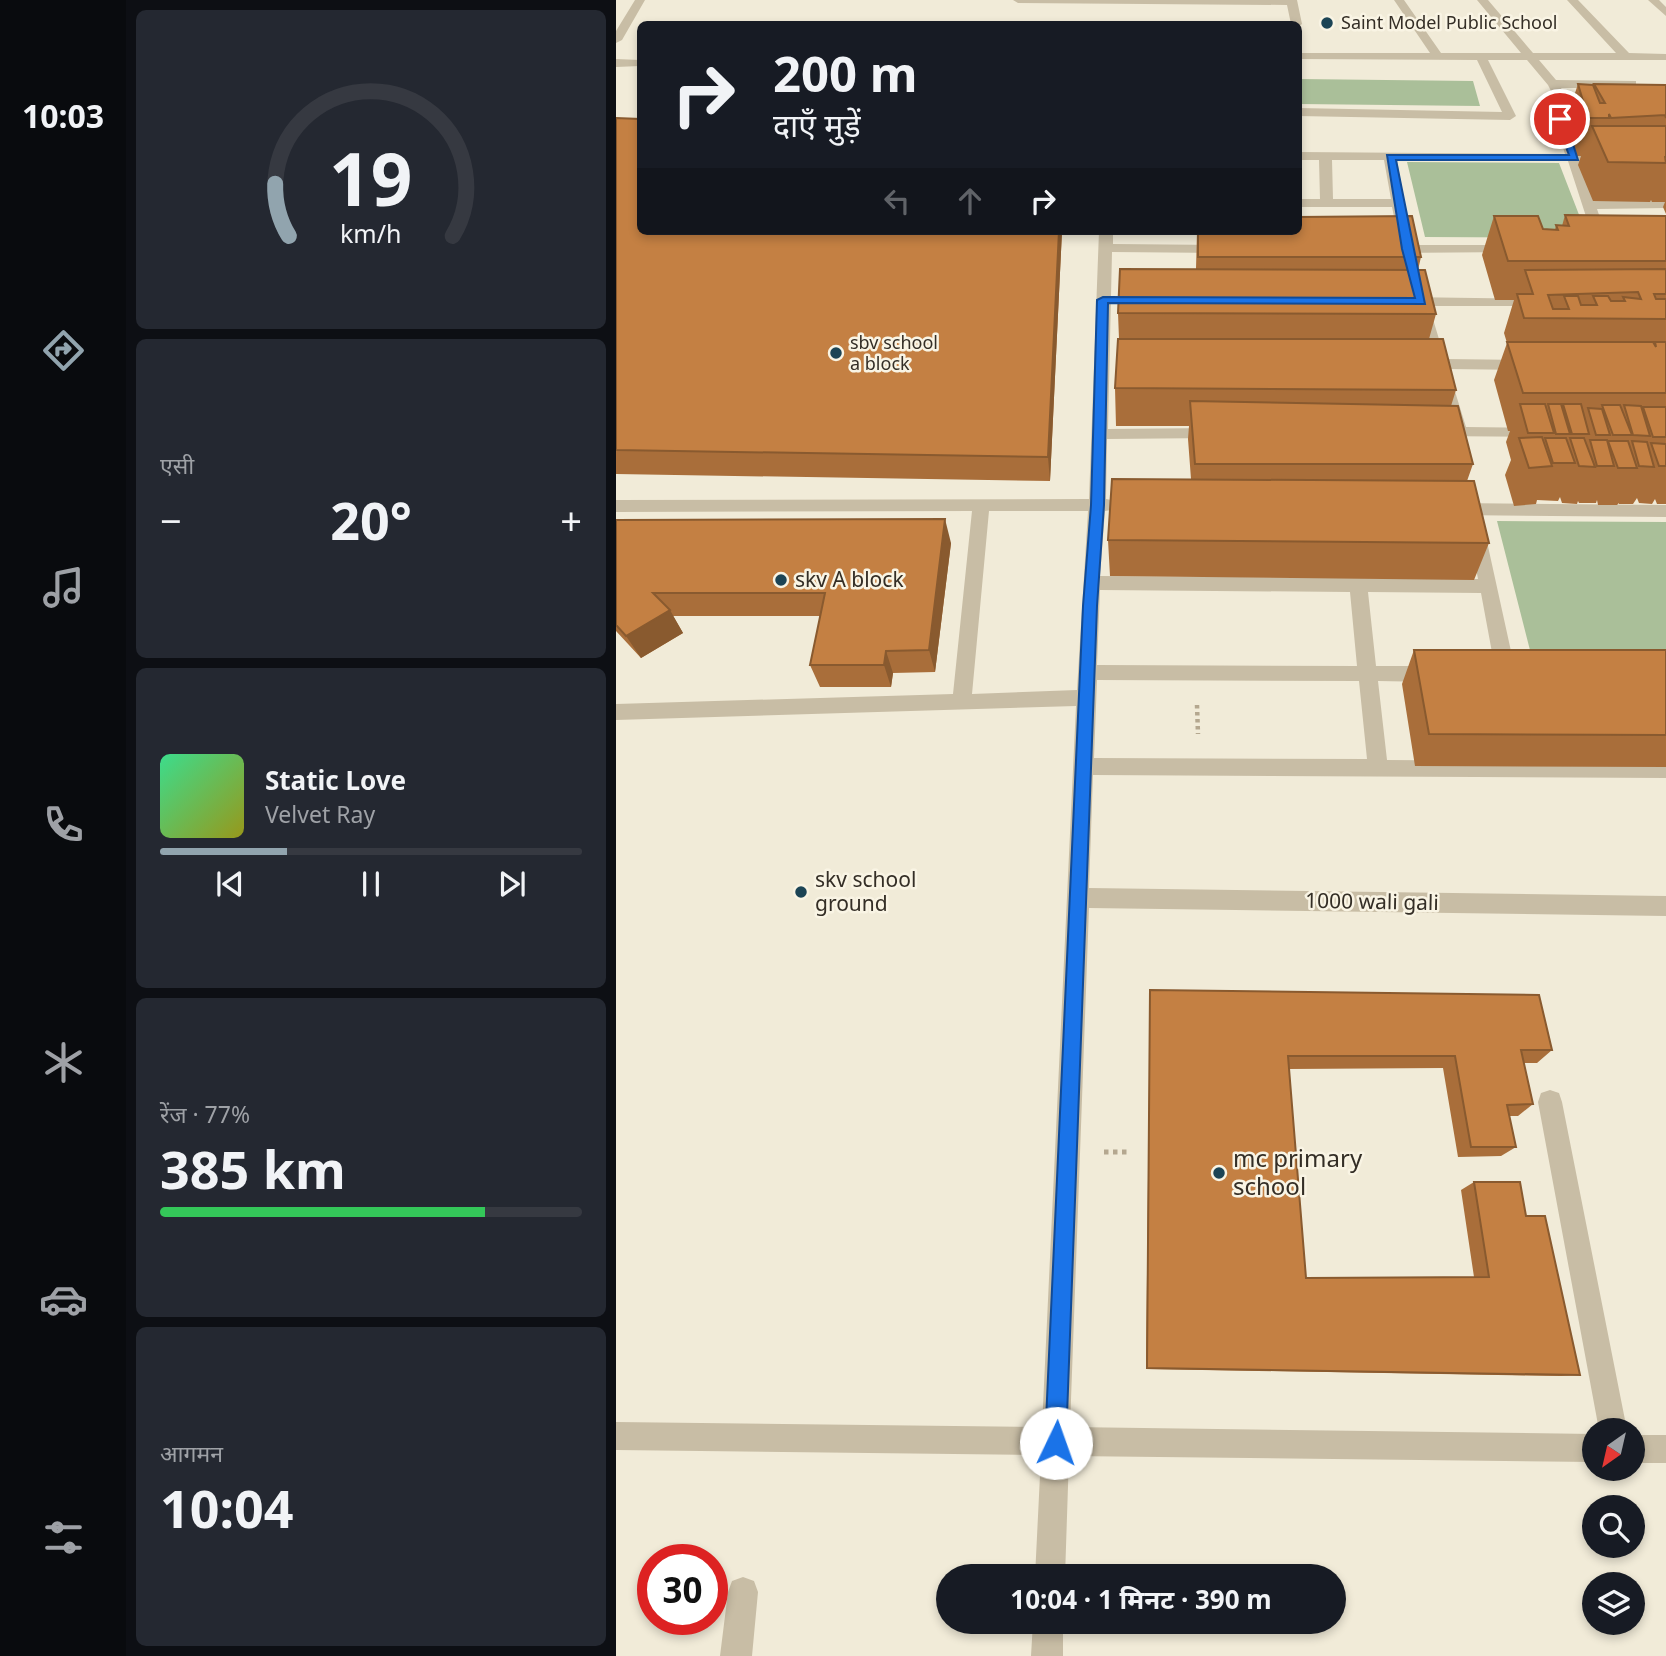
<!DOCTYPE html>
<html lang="hi">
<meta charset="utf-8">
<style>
:root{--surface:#171b24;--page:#242831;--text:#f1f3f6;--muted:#9ea1a6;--line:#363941;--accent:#91a4ae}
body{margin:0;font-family:"Noto Sans","Noto Sans Devanagari",sans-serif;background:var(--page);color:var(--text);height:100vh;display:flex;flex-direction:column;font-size:26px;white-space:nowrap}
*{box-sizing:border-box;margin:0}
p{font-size:23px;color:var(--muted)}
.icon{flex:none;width:38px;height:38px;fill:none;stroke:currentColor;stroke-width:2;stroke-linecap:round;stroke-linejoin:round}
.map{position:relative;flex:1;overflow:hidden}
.panel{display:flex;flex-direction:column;gap:10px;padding:10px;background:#0d0f14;width:490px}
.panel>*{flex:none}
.banner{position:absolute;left:21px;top:21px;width:665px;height:214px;border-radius:10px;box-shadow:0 4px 10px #0003;background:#171b24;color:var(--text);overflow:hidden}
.needle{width:46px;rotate:214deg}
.tools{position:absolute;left:966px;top:1418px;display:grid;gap:14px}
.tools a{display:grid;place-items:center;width:63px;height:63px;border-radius:50%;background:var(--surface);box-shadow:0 4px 10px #0003;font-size:35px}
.speed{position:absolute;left:21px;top:1544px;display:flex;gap:14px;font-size:35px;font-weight:700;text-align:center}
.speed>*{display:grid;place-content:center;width:91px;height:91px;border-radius:50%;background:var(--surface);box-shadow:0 4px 10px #0003;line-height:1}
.speed .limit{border:10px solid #d22;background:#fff;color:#111}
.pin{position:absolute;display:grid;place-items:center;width:60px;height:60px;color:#fff;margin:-30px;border:4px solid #fff;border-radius:50%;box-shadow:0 2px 7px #0007}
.me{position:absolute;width:77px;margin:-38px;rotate:3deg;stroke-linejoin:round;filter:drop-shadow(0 0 5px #0008)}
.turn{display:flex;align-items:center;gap:24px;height:147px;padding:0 21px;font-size:32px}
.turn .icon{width:91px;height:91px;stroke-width:2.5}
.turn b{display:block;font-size:49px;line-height:60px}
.lanes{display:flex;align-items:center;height:66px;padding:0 21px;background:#0003;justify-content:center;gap:35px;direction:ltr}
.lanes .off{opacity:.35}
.big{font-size:52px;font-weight:700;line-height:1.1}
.panel .widget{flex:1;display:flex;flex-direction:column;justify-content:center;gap:10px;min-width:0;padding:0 24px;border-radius:10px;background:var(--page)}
.panel .dial{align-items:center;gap:0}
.dial svg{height:182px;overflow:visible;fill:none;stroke:var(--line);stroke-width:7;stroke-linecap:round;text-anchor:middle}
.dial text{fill:var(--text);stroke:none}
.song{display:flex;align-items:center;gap:21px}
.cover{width:84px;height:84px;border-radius:10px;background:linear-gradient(135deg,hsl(150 70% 55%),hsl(60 70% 35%))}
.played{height:7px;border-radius:4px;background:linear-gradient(90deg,var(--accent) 30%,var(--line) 30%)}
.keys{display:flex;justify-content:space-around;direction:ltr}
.heat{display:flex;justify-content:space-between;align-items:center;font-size:38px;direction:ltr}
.charge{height:10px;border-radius:5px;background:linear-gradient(90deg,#34c759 77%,var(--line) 0)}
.trip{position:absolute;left:320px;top:1564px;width:410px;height:70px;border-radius:35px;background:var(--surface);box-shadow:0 4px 10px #0003;font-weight:700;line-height:70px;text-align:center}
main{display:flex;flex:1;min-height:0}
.dock{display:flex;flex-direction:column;width:126px;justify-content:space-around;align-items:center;background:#090b0e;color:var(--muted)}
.dock .icon{width:49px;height:49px}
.dock .active{color:var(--accent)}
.dock b{font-size:32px;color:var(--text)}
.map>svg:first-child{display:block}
</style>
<main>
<nav class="dock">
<b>10:03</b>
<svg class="icon active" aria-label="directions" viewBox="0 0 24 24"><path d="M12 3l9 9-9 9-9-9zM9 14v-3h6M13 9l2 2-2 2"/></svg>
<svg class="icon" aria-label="music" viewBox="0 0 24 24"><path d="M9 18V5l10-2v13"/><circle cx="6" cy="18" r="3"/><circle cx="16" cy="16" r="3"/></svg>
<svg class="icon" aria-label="phone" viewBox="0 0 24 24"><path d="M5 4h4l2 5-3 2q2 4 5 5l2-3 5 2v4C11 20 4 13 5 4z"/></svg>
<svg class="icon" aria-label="climate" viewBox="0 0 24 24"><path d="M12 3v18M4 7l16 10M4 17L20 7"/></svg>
<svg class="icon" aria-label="car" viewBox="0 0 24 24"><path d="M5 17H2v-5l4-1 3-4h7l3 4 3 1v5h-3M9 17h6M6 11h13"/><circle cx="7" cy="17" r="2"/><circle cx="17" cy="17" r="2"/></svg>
<svg class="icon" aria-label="filters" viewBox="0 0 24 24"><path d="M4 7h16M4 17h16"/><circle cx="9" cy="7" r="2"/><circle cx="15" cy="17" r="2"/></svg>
</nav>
<section class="panel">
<div class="widget dial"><svg viewBox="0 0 100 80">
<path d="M14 69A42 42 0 1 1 86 69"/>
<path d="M14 69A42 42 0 0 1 8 46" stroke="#91a4ae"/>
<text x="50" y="56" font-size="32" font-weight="700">19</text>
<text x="50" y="72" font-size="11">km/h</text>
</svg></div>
<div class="widget"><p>एसी</p>
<div class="heat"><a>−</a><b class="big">20°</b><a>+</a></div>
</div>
<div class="widget">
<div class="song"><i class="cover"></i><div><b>Static Love</b><p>Velvet Ray</p></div></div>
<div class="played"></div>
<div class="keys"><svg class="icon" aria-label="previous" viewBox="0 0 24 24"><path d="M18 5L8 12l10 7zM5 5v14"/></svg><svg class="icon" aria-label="pause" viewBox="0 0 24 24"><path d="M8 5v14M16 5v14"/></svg><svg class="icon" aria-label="next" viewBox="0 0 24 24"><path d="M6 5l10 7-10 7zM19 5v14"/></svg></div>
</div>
<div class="widget"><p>रेंज · 77%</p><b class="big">385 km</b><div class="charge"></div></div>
<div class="widget"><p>आगमन</p><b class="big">10:04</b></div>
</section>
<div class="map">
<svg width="1050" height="1656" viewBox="0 0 1050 1656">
<rect width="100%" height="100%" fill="#f1ebd8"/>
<path fill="#aabf99" d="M 683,79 L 857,81 L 864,106 L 683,104 Z
M 791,162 L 943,163 L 972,238 L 809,237 Z
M 881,521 L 1050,522 L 1050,659 L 916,658 Z"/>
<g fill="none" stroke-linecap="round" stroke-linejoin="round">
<path stroke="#b4a78f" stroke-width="4.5" stroke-dasharray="3.5 3.5" stroke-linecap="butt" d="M 581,705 L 582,734"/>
<path stroke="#b4a78f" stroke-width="5" stroke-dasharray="4.5 4.5" stroke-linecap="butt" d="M 488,1152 L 515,1152"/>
<path fill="#c8bda5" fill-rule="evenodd" d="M 19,0 L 29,0 L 6,40 L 0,43 L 0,31 Z
M 397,0 L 681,0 L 686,24 L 682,27 L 675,24 L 671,5 L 402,3 Z
M 778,0 L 788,0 L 825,53 L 905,53 L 861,0 L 872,0 L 917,53 L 1000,53 L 951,0 L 962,0 L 1013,53 L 1050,54 L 1050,60 L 923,60 L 940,80 L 1020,81 L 1020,87 L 1016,88 L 945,88 L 959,114 L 951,120 L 962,154 L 1050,154 L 1050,162 L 965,161 L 978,201 L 1050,200 L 1050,208 L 981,209 L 992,241 L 985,245 L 978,241 L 952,161 L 781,160 L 796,245 L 894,245 L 899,246 L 899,252 L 776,253 L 769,249 L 771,246 L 784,245 L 776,207 L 682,207 L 682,199 L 704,199 L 703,160 L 682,160 L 682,152 L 949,154 L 938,119 L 946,113 L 932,85 L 911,60 L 872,60 L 900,116 L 894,120 L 682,116 L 682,108 L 886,112 L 861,60 L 682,59 L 682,53 L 814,53 ZM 716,160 L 768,160 L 775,199 L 717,199 Z
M 1032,0 L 1043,0 L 1050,7 L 1050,16 Z
M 0,59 L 24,60 L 24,66 L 0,67 Z
M 483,231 L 497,231 L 497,244 L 607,245 L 614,249 L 607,253 L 496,252 L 492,429 L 598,428 L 606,433 L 598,438 L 491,439 L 490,499 L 501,501 L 504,505 L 501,509 L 489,511 L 484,576 L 862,579 L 853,532 L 862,526 L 868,528 L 900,674 L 897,679 L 883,679 L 880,674 L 865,593 L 752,592 L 760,666 L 816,666 L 823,669 L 826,674 L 823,679 L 816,682 L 762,681 L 771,760 L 1050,762 L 1050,778 L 477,775 L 473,888 L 1050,896 L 1050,916 L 473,908 L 454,1427 L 978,1434 L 978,1462 L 453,1456 L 449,1577 L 419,1577 L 425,1455 L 0,1450 L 0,1422 L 426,1427 L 460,706 L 0,720 L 0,704 L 337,694 L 356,511 L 0,512 L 0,500 L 473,499 ZM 373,511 L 472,511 L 461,690 L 356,694 ZM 484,590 L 734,592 L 741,666 L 481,665 ZM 481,680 L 743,681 L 751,759 L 478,758 Z
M 790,297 L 931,299 L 931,305 L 926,306 L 813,306 L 829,359 L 912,360 L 920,365 L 912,370 L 832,369 L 850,427 L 920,428 L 926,429 L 926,437 L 814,436 L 814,428 L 833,427 L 817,369 L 805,369 L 797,364 L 800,361 L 814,359 L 799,305 L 783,301 Z
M 839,503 L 1050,505 L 1050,517 L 839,515 L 830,509 Z
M 934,1090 L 943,1093 L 946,1102 L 1011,1430 L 983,1430 L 922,1102 L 925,1093 Z
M 1017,1435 L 1050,1435 L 1050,1463 L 1017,1463 Z
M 127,1577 L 138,1581 L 142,1592 L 136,1656 L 104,1656 L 112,1592 L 116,1581 Z
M 417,1622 L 447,1622 L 447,1656 L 415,1656 Z"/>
</g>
<path fill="#a96e3a" d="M 962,84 L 977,86 L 978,84 L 1050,85 L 1050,214 L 1047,207 L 1049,202 L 1036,202 L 1035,200 L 1034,202 L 977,201 L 962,165 L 965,156 L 959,156 L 949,123 Z
M 0,118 L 24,231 L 446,231 L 434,481 L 0,474 Z
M 949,215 L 1050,216 L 1050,504 L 1041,504 L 1039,499 L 1036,504 L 1023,503 L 1021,498 L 1017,504 L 1003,504 L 1003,503 L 1001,505 L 982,505 L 981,500 L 980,503 L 963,503 L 962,501 L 961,504 L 946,503 L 944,497 L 942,501 L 921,500 L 920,504 L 898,506 L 889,475 L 895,460 L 890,442 L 894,431 L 892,431 L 878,380 L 891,343 L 888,333 L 898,300 L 879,300 L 866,255 L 878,216 L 927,229 L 939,230 L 940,225 L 946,226 Z
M 581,231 L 682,231 L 805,257 L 802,270 L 820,314 L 813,339 L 840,390 L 835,406 L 857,464 L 851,481 L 873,543 L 858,580 L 494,576 L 492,540 L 575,479 L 572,439 L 573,426 L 500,426 L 499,388 L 503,339 L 502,313 L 580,269 Z
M 0,520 L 335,543 L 319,672 L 277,673 L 275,687 L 204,687 L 194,665 L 205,616 L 57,616 L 67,633 L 25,658 L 0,631 Z
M 798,650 L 1050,650 L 1050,767 L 799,766 L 786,684 Z
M 534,990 L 936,1050 L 921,1063 L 908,1063 L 917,1104 L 902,1116 L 893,1116 L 900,1147 L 885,1156 L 842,1157 L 827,1068 L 673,1069 L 690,1278 L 858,1277 L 845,1190 L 858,1182 L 910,1216 L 964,1375 L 945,1376 L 530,1369 Z"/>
<path fill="#895a2f" d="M 443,231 L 446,231 L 434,481 L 432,457 Z
M 329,519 L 335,543 L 319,672 L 313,650 Z
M 54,610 L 67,633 L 25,658 L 10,636 Z
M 270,651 L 277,673 L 275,687 L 268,665 Z"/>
<path fill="#c48043" stroke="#895a2f" stroke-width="2" fill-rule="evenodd" d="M 962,84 L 977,85 L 984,103 L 989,103 L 978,84 L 1050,85 L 1050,118 L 1049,115 L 995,118 L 993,114 L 993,118 L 972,118 Z
M 0,118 L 24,119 L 24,231 L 443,231 L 432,457 L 0,450 Z
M 976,126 L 1050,126 L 1050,158 L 1049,156 L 1050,163 L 992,162 Z
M 949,215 L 1050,216 L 1050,261 L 892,261 L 878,216 L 922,216 L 927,229 L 942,230 L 940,225 L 953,226 Z
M 796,216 L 805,257 L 582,257 L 582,231 L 682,231 L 682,217 Z
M 504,269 L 809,270 L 820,314 L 502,313 Z
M 1050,269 L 1050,294 L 1038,294 L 1040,299 L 1050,299 L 1050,319 L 908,318 L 901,294 L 917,294 L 909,270 ZM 1022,292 L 1025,299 L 1007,297 L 1009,301 L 995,301 L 992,296 L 977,296 L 981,305 L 965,305 L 962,296 L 948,296 L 953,309 L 937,309 L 932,295 Z
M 502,339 L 827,339 L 840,390 L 499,388 Z
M 891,342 L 1037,342 L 1040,347 L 1039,342 L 1050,342 L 1050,393 L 907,393 Z
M 574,401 L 842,406 L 857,464 L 579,464 Z
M 904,404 L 929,404 L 938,433 L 912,433 Z
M 932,404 L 945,404 L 954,434 L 940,434 Z
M 947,404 L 965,404 L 973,434 L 956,434 Z
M 986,405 L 1004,405 L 1016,435 L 997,435 Z
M 1008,405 L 1025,406 L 1034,436 L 1017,435 Z
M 1027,407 L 1050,407 L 1050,437 L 1037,437 Z
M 972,408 L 986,409 L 994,435 L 980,435 Z
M 926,437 L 936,466 L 913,468 L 903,438 Z
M 929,438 L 950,438 L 959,463 L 937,463 Z
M 954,438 L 968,438 L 979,467 L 963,466 Z
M 974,440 L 991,440 L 998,466 L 981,466 Z
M 992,441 L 1012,441 L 1021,468 L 1002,468 Z
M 1016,441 L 1031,442 L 1038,467 L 1023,466 Z
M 1035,443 L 1050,444 L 1050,466 L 1043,466 Z
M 496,479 L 858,481 L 873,543 L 492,540 Z
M 329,519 L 313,650 L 270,651 L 268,665 L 194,665 L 209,593 L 37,593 L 54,610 L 10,636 L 0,625 L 0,520 Z
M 798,650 L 1050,650 L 1050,735 L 813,734 Z
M 534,990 L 923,995 L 936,1050 L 905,1050 L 917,1104 L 891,1105 L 900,1147 L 855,1147 L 839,1056 L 672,1056 L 690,1278 L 873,1277 L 858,1182 L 904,1182 L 910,1216 L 929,1216 L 964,1375 L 531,1368 Z"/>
<path fill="#1a73e8" stroke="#114b97" stroke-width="2" d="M 944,116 L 949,119 L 962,160 L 780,160 L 809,304 L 492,303 L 488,505 L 481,606 L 450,1443 L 447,1450 L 440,1454 L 432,1450 L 429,1443 L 467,606 L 475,505 L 481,300 L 487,297 L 799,298 L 786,249 L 771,155 L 953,155 L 939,119 Z"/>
<g fill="#1c4455" stroke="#f9f4e4" stroke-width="2.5">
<circle cx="711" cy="23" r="7"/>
<circle cx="220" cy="353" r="7"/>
<circle cx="165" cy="580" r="7"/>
<circle cx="185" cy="892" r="7"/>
<circle cx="603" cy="1173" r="7"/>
</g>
<g text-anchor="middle" stroke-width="5" stroke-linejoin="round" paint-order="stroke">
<g font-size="18" fill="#342e26" stroke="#f9f4e4" text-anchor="start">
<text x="725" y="29">Saint Model Public School</text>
<text x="234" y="349">sbv school<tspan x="234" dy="21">a block</tspan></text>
</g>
<g font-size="21" fill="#342e26" stroke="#f9f4e4" text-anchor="start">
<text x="179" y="587">skv A block</text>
<text x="199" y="887">skv school<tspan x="199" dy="24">ground</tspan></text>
</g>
<g font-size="21" fill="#342e26" stroke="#f9f4e4">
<text transform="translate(756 902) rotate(1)" y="7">1000 wali gali</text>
</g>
<g font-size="24" fill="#342e26" stroke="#f9f4e4" text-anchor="start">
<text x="617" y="1167">mc primary<tspan x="617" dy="28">school</tspan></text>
</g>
</g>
</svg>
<div class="tools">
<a><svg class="needle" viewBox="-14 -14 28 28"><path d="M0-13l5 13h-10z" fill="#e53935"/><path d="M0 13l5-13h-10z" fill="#9ea1a6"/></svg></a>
<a><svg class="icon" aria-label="search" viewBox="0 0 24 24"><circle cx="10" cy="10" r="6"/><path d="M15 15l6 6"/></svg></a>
<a><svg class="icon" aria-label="layers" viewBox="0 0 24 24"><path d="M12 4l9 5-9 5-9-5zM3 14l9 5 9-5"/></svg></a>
</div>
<div class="speed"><div class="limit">30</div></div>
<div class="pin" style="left:944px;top:119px;background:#d93025"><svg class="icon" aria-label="arrive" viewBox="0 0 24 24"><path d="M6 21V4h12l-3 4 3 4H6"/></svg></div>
<svg class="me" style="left:440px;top:1443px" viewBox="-20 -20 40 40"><circle r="19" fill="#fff"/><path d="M0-13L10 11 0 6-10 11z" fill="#1a73e8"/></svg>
<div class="trip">10:04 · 1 मिनट · 390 m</div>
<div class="banner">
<div class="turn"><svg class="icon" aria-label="right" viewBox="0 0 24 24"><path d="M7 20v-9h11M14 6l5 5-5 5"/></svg><div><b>200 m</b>दाएँ मुड़ें</div></div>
<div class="lanes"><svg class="icon off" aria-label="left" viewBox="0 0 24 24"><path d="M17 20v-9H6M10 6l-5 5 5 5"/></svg><svg class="icon off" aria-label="ahead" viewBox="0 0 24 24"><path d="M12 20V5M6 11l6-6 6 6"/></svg><svg class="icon" aria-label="right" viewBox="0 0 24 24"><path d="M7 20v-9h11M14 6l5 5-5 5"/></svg></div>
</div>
</div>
</main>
